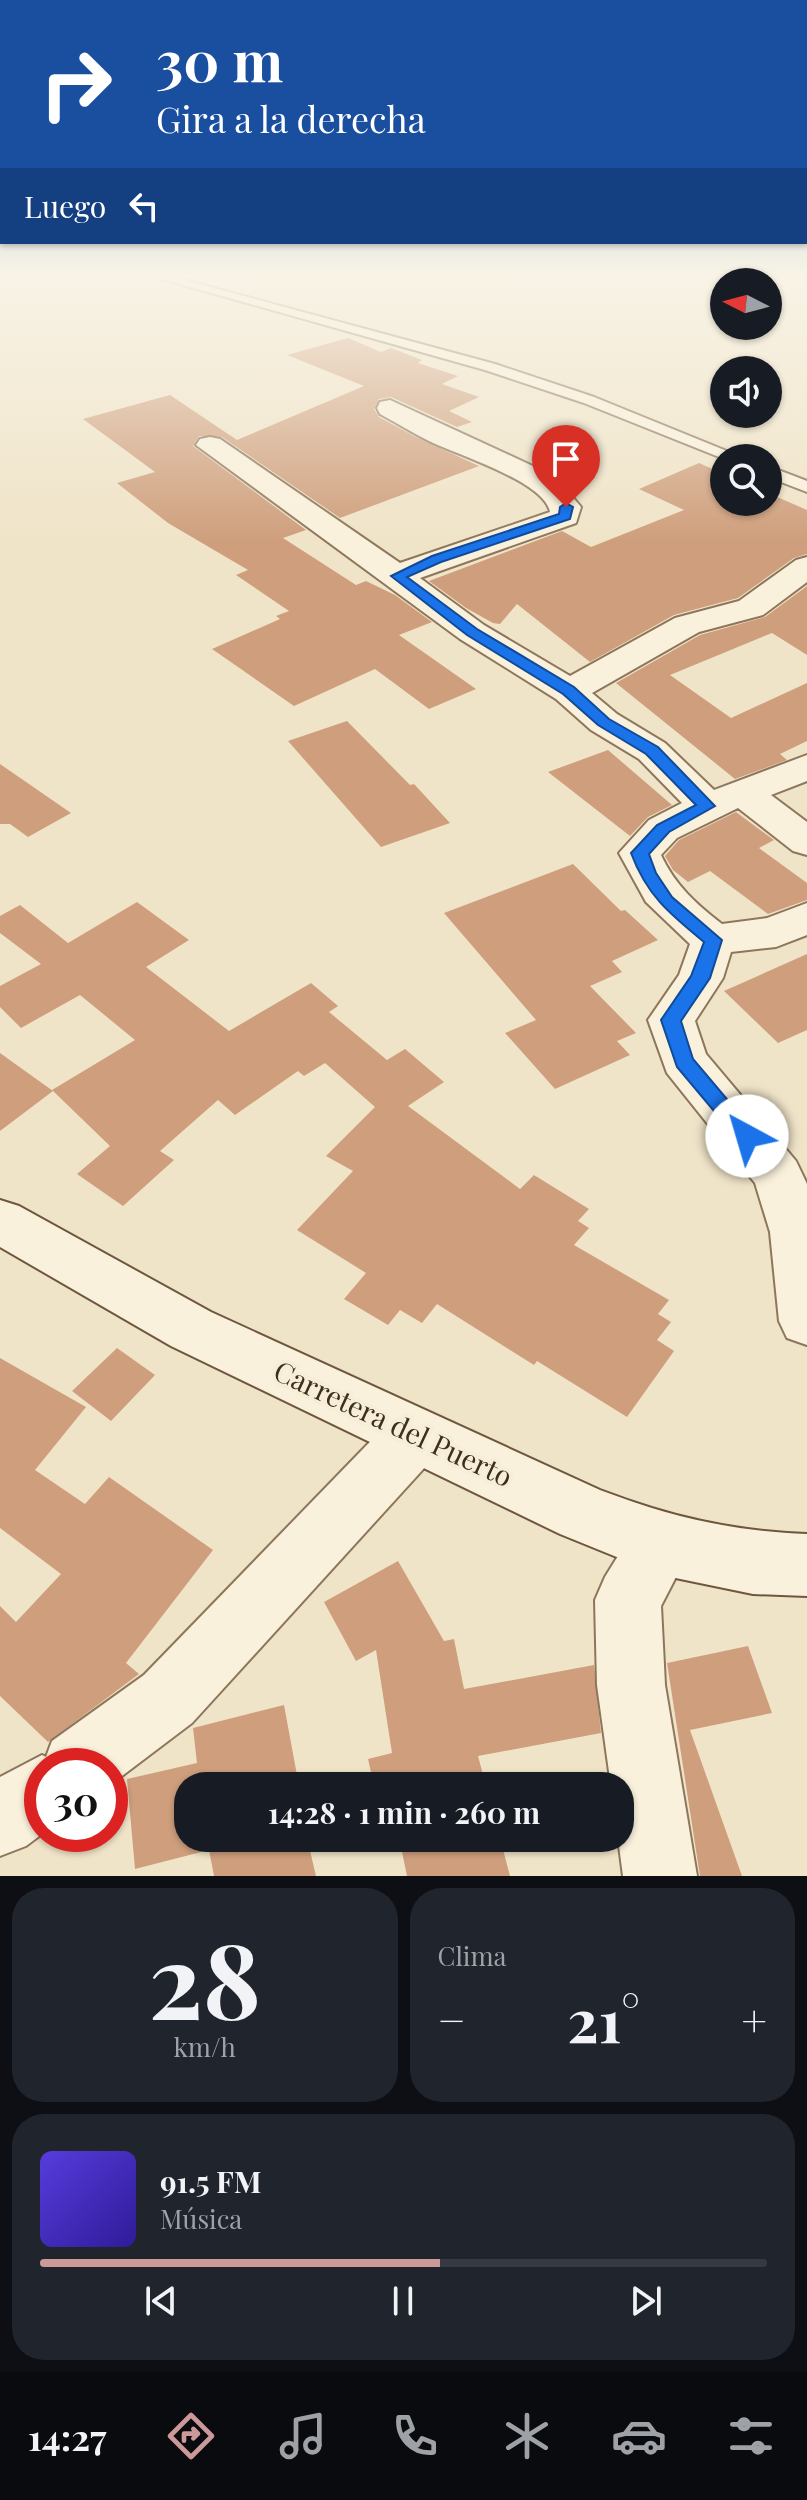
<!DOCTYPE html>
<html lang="es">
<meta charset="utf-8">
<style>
:root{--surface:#171b24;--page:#20242c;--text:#f1f3f6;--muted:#9ea1a6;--line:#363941;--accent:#cc999b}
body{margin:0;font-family:"Playfair Display",serif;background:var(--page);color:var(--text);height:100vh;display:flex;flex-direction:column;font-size:30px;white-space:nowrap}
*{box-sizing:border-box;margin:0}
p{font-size:26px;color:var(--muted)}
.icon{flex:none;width:44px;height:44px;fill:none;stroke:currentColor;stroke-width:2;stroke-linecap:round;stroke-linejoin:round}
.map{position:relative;height:1876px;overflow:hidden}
.side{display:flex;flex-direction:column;gap:12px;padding:12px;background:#0d0f14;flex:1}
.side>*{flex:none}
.top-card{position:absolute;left:0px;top:0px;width:808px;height:244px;box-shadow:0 2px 6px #0004;background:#1a4fa0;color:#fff;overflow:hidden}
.needle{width:52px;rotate:276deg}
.controls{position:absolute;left:710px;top:268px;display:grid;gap:16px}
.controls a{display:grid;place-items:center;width:72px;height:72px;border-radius:50%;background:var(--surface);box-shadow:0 2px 6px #0004;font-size:40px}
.speed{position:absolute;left:24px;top:1748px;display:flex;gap:16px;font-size:40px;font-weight:700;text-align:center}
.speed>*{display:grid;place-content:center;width:104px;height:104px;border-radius:50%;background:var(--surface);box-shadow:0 2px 6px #0004;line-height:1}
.speed .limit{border:12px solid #d22;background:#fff;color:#111}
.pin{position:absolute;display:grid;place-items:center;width:68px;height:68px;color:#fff;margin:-82px -34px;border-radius:50% 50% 50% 0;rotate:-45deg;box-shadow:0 0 8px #0007}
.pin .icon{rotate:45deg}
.me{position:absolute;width:88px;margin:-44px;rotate:321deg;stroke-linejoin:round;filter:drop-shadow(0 0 6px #0008)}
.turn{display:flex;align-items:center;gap:28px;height:168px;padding:0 24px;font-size:36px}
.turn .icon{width:104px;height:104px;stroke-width:2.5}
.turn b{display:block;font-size:56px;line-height:68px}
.then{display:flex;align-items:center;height:76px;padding:0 24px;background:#0003;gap:16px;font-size:30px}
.big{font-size:60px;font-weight:700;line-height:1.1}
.side .card{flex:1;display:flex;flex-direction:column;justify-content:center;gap:12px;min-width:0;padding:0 28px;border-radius:32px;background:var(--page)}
.side .dial{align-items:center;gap:0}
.dial b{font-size:104px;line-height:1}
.song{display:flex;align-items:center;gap:24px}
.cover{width:96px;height:96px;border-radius:12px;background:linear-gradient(135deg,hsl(250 70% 55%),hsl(250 70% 35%))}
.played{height:8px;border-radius:4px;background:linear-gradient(90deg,var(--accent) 55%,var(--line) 55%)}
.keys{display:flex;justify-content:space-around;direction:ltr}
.heat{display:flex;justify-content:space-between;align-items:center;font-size:44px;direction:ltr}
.side .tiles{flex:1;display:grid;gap:12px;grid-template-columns:1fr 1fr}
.card:last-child{grid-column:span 2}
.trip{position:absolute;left:174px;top:1772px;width:460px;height:80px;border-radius:32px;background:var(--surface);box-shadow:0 2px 6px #0004;font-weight:700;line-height:80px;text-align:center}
.tabs{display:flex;height:128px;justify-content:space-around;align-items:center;background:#090b0e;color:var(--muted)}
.tabs .icon{width:56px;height:56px}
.tabs .active{color:var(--accent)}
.tabs b{font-size:36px;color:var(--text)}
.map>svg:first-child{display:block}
</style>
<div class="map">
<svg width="807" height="1876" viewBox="0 0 807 1876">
<rect width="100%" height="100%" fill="#f0e4c8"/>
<path fill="#cf9f7d" d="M 348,338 L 381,352 L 391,348 L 422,360 L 418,363 L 458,376 L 442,384 L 479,397 L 449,411 L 472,422 L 457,427 L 391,397 L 379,399 L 374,409 L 379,417 L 416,437 L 479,466 L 340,518 L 222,437 L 199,436 L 193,446 L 306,530 L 283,538 L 356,585 L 366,581 L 395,595 L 432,622 L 399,635 L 476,689 L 429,709 L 375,669 L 294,706 L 212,649 L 280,619 L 276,616 L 289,611 L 236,575 L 248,570 L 168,523 L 117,483 L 155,472 L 83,419 L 170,395 L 237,440 L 364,386 L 287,355 Z
M 699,463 L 724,474 L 724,502 L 768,502 L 768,493 L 807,510 L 807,554 L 794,558 L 738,598 L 674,615 L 590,662 L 517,604 L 500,624 L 493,623 L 466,608 L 429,581 L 562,531 L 591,547 L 684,510 L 639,489 Z
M 807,586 L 807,655 L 772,633 L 670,675 L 731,718 L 807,683 L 807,741 L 780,754 L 787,760 L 735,779 L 616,683 L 700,635 L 765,617 Z
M 347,721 L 410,785 L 414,784 L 450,823 L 381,847 L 288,741 Z
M 608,750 L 672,805 L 648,817 L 630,836 L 548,772 Z
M 0,764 L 71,813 L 28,837 L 10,824 L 0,824 Z
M 736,812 L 774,840 L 759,848 L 807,883 L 807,900 L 768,914 L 710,871 L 688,882 L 673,870 L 665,856 L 679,840 Z
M 573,864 L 621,911 L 625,910 L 658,940 L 612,961 L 622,972 L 590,986 L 636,1033 L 617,1041 L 630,1055 L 555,1089 L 505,1033 L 536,1020 L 444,913 Z
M 137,902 L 189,940 L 146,967 L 229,1031 L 311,983 L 338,1006 L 329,1012 L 387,1060 L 405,1049 L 444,1082 L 408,1106 L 520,1189 L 534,1175 L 589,1209 L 578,1221 L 589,1228 L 574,1245 L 669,1300 L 658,1314 L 671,1322 L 657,1340 L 674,1351 L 627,1417 L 537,1361 L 534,1365 L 437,1304 L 422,1323 L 400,1310 L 388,1325 L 344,1299 L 366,1273 L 297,1230 L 353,1171 L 326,1156 L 375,1107 L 325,1063 L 304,1076 L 298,1071 L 235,1115 L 218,1100 L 160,1151 L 174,1160 L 123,1206 L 77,1174 L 110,1146 L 52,1090 L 135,1040 L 80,995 L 21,1028 L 0,1007 L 0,986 L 41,964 L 0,933 L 0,916 L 20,905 L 68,943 Z
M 807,954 L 807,1030 L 778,1043 L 724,991 Z
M 0,1053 L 53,1091 L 0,1131 Z
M 117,1348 L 155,1375 L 111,1421 L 72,1391 Z
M 0,1358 L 86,1407 L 35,1470 L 85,1504 L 109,1477 L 213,1550 L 126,1663 L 139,1674 L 48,1742 L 0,1696 L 0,1606 L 16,1622 L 61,1574 L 0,1528 Z
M 398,1561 L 444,1641 L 454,1639 L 464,1689 L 594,1665 L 601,1733 L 478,1756 L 486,1786 L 374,1786 L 368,1759 L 392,1753 L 376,1650 L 356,1661 L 324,1602 Z
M 748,1646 L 772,1713 L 690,1730 L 742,1876 L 700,1876 L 667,1663 Z
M 284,1705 L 299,1786 L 188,1786 L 188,1838 L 307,1838 L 316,1876 L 214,1876 L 209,1850 L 135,1869 L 127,1779 L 197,1763 L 193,1728 Z
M 384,1838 L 500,1838 L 510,1876 L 407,1876 L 401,1847 L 387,1851 Z"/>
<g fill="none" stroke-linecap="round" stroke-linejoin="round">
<defs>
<path id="lane" d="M 158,278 L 177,278 L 495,364 L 594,397 L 744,458 L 724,459 L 584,403 L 485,370 Z
M 768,466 L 807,481 L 807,492 L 768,477 Z"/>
<path id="street" d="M 390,400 L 535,467 L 565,488 L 581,507 L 576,523 L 420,578 L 484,625 L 570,676 L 675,618 L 739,601 L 796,560 L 807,557 L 807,582 L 763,615 L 699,632 L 592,693 L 617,714 L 665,743 L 714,790 L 807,755 L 807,781 L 771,795 L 807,822 L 807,855 L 793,851 L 738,808 L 677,838 L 661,855 C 675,885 696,904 722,924 L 767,918 L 807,903 L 807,935 L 776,947 L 731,952 L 723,978 L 695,1021 L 706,1054 L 796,1161 L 807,1184 L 807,1345 L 787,1338 L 779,1321 L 770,1232 L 755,1183 L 667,1073 L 648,1020 L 679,975 L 690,944 L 646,902 L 619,853 L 649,820 L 682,803 L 639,759 L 591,730 L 556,699 L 460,639 L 196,445 L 200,439 L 210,437 L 220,439 L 400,563 L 550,512 C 544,481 457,455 429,441 C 413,433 397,423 380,414 L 377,408 L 380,402 Z
M 416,1408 L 437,1416 L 446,1435 L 437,1454 L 192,1723 L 110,1785 L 110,1766 L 42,1766 L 42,1834 L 26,1846 L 0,1856 L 0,1777 L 42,1755 L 46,1757 L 52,1741 L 144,1675 L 395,1416 Z
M 661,1513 L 683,1522 L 693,1544 L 661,1606 L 665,1685 L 697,1876 L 623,1876 L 618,1838 L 620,1786 L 611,1786 L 597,1685 L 595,1600 L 605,1577 L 639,1522 Z"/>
<path id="secondary" d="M 0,1200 L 19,1206 L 211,1312 L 600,1490 C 671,1517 731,1531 807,1534 L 807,1596 L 753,1594 L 661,1575 L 560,1534 L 171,1346 L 0,1247 Z"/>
</defs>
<use href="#lane" stroke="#8d765c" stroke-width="4"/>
<use href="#street" stroke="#8d765c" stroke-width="4"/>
<use href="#secondary" stroke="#6f573f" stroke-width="4"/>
<use href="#lane" fill="#faf1dc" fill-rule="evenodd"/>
<use href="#street" fill="#faf1dc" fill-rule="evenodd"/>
<use href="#secondary" fill="#faf1dc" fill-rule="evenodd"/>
</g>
<linearGradient id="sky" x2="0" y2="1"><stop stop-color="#8fbad6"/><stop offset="0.51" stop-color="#f8f3e6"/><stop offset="1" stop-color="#f8f3e6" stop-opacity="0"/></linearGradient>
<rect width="807" height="540" fill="url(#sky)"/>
<path fill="#1a73e8" stroke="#114b97" stroke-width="2" d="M 566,503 L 573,507 L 570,519 L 441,562 L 407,577 L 477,629 L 574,687 L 609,719 L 658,747 L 715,806 L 669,832 L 649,854 L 656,873 L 672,897 L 722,940 L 710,978 L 681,1021 L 693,1059 L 758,1136 L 755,1142 L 740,1142 L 677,1067 L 661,1020 L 691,976 L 704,942 C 670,914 647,896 631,853 L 657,825 L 696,805 L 646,754 L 598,725 L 563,694 L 467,635 L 391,576 L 432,556 L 559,514 L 560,507 Z"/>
<g text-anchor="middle" stroke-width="8" stroke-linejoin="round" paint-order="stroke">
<g font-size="28" fill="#3d2e20" stroke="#f7eed8">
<text transform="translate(393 1424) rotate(25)" y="10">Carretera del Puerto</text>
</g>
</g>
</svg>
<div class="controls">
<a><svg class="needle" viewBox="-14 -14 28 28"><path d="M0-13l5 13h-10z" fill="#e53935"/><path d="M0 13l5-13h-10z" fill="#9ea1a6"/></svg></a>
<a><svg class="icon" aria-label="sound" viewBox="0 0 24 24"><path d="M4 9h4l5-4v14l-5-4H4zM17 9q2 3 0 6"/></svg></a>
<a><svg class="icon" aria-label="search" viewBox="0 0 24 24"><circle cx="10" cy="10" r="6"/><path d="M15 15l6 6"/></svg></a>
</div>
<div class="speed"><div class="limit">30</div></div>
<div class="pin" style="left:566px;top:507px;background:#d93025"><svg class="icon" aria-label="arrive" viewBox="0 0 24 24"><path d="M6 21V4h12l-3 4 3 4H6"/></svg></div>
<svg class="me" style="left:747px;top:1136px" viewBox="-20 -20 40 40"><circle r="19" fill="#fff"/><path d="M0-13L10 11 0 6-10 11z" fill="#1a73e8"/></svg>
<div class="trip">14:28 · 1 min · 260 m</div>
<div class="top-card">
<div class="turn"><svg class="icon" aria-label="right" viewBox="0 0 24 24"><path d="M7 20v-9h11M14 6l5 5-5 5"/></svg><div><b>30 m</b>Gira a la derecha</div></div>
<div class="then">Luego<svg class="icon" aria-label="left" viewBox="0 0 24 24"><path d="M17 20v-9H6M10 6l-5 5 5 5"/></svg></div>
</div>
</div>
<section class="side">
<div class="tiles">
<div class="card dial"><b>28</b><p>km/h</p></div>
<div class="card"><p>Clima</p>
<div class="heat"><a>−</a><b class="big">21°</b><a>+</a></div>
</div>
<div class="card">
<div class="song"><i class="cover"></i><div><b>91.5 FM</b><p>Música</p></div></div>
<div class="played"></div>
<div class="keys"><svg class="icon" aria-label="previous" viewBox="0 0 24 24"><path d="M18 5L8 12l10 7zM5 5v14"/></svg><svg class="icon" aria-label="pause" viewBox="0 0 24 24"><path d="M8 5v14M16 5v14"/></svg><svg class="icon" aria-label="next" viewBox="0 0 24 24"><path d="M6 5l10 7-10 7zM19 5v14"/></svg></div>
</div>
</div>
</section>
<nav class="tabs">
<b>14:27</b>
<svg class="icon active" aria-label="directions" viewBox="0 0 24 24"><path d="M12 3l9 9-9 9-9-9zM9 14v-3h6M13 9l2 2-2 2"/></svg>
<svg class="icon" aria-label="music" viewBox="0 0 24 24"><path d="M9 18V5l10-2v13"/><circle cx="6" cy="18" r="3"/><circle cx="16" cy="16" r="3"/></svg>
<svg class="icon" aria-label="phone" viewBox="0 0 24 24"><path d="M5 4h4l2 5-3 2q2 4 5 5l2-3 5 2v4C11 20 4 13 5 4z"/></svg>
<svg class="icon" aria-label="climate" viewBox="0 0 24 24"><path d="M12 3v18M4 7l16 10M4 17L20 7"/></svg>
<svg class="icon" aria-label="car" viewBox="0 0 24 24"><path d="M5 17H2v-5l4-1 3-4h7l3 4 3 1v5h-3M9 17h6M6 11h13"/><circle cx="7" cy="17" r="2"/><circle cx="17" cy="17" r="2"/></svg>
<svg class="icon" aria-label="filters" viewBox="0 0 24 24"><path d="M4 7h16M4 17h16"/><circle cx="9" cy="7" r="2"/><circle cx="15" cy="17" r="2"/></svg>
</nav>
